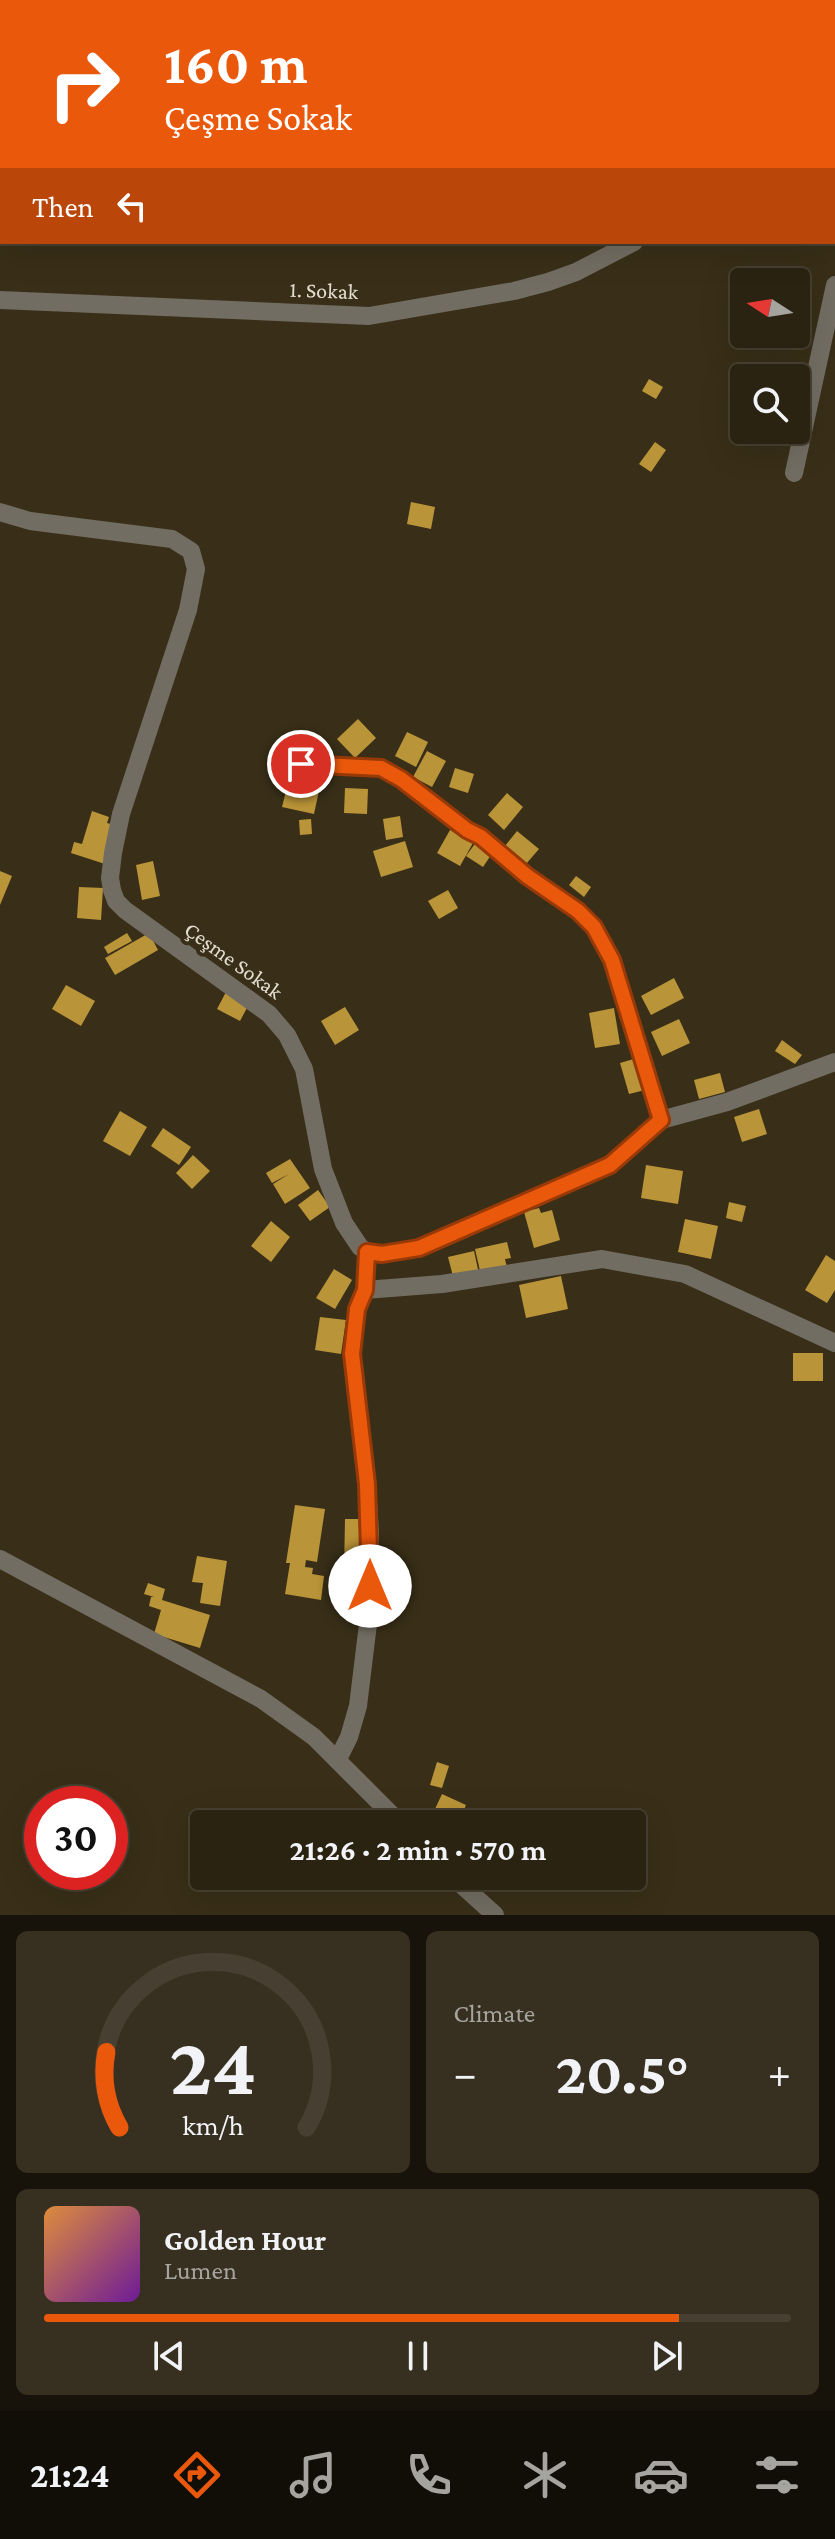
<!DOCTYPE html>
<meta charset="utf-8">
<style>
:root{--surface:#2b2312;--page:#372f20;--text:#f1f3f6;--muted:#a6a49f;--line:#474032;--accent:#ea580c}
body{margin:0;font-family:"Crimson Pro",serif;background:var(--page);color:var(--text);height:100vh;display:flex;flex-direction:column;font-size:30px;white-space:nowrap}
*{box-sizing:border-box;margin:0}
p{font-size:26px;color:var(--muted)}
.icon{flex:none;width:44px;height:44px;fill:none;stroke:currentColor;stroke-width:2;stroke-linecap:round;stroke-linejoin:round}
.map{position:relative;height:1915px;overflow:hidden}
.side{display:flex;flex-direction:column;gap:16px;padding:16px;background:#18130a;flex:1}
.side>*{flex:none}
.top-card{position:absolute;left:0px;top:0px;width:836px;height:244px;box-shadow:0 8px 32px #0002,0 0 0 2px var(--line);background:#ea580c;color:#fff;overflow:hidden}
.needle{width:52px;rotate:282deg}
.controls{position:absolute;left:730px;top:268px;display:grid;gap:16px}
.controls a{display:grid;place-items:center;width:80px;height:80px;border-radius:8px;background:var(--surface);box-shadow:0 8px 32px #0002,0 0 0 2px var(--line);font-size:40px}
.speed{position:absolute;left:24px;top:1786px;display:flex;gap:16px;font-size:40px;font-weight:700;text-align:center}
.speed>*{display:grid;place-content:center;width:104px;height:104px;border-radius:50%;background:var(--surface);box-shadow:0 8px 32px #0002,0 0 0 2px var(--line);line-height:1}
.speed .limit{border:12px solid #d22;background:#fff;color:#111}
.pin{position:absolute;display:grid;place-items:center;width:68px;height:68px;color:#fff;margin:-34px;border:4px solid #fff;border-radius:50%;box-shadow:0 2px 8px #0007}
.me{position:absolute;width:88px;margin:-44px;rotate:0deg;stroke-linejoin:round;filter:drop-shadow(0 0 6px #0008)}
.turn{display:flex;align-items:center;gap:28px;height:168px;padding:0 32px;font-size:36px}
.turn .icon{width:104px;height:104px;stroke-width:2.5}
.turn b{display:block;font-size:56px;line-height:68px}
.then{display:flex;align-items:center;height:76px;padding:0 32px;background:#0003;gap:16px;font-size:30px}
.big{font-size:60px;font-weight:700;line-height:1.1}
.side .card{flex:1;display:flex;flex-direction:column;justify-content:center;gap:12px;min-width:0;padding:0 28px;border-radius:12px;background:var(--page)}
.side .dial{align-items:center;gap:0}
.dial svg{height:208px;overflow:visible;fill:none;stroke:var(--line);stroke-width:7;stroke-linecap:round;text-anchor:middle}
.dial text{fill:var(--text);stroke:none}
.song{display:flex;align-items:center;gap:24px}
.cover{width:96px;height:96px;border-radius:12px;background:linear-gradient(135deg,hsl(30 70% 55%),hsl(280 70% 35%))}
.played{height:8px;border-radius:4px;background:linear-gradient(90deg,var(--accent) 85%,var(--line) 85%)}
.keys{display:flex;justify-content:space-around;direction:ltr}
.heat{display:flex;justify-content:space-between;align-items:center;font-size:44px;direction:ltr}
.side .tiles{flex:1;display:grid;gap:16px;grid-template-columns:1fr 1fr}
.card:last-child{grid-column:span 2}
.trip{position:absolute;left:190px;top:1810px;width:456px;height:80px;border-radius:8px;background:var(--surface);box-shadow:0 8px 32px #0002,0 0 0 2px var(--line);font-weight:700;line-height:80px;text-align:center}
.tab-bar{display:flex;height:128px;justify-content:space-around;align-items:center;background:#110e07;color:var(--muted)}
.tab-bar .icon{width:56px;height:56px}
.tab-bar .current{color:var(--accent)}
.tab-bar b{font-size:36px;color:var(--text)}
.map>svg:first-child{display:block}
</style>
<div class="map">
<svg width="835" height="1915" viewBox="0 0 835 1915">
<rect width="100%" height="100%" fill="#392f18"/>
<path fill="#ba9438" d="M 649,379 L 663,387 L 656,399 L 642,391 Z
M 655,442 L 666,450 L 651,472 L 639,464 Z
M 411,502 L 435,507 L 431,529 L 407,524 Z
M 358,719 L 376,738 L 355,758 L 337,739 Z
M 407,732 L 428,742 L 416,767 L 395,756 Z
M 427,751 L 446,761 L 432,787 L 413,777 Z
M 455,768 L 474,774 L 468,793 L 449,787 Z
M 289,779 L 320,786 L 314,814 L 282,807 Z
M 345,788 L 368,789 L 367,814 L 344,813 Z
M 507,793 L 523,807 L 504,830 L 488,815 Z
M 92,811 L 109,817 L 107,823 L 118,826 L 105,864 L 71,853 L 74,842 L 82,844 Z
M 400,816 L 403,837 L 386,840 L 383,819 Z
M 311,819 L 312,834 L 300,835 L 299,820 Z
M 450,830 L 473,843 L 460,866 L 437,853 Z
M 517,831 L 539,849 L 526,864 L 505,846 Z
M 405,841 L 413,867 L 381,877 L 373,851 Z
M 477,841 L 493,852 L 483,867 L 466,856 Z
M 153,861 L 160,896 L 142,900 L 136,865 Z
M 0,871 L 12,876 L 0,905 Z
M 576,876 L 591,887 L 584,897 L 569,885 Z
M 79,887 L 103,888 L 101,920 L 77,918 Z
M 448,890 L 458,908 L 439,919 L 428,901 Z
M 127,933 L 132,941 L 108,954 L 104,947 Z
M 149,933 L 158,950 L 115,975 L 105,958 Z
M 674,978 L 684,998 L 651,1015 L 641,996 Z
M 66,985 L 95,1001 L 81,1026 L 52,1009 Z
M 226,992 L 249,1004 L 240,1021 L 217,1009 Z
M 345,1007 L 359,1030 L 335,1045 L 321,1021 Z
M 614,1008 L 620,1044 L 595,1048 L 589,1013 Z
M 679,1019 L 690,1043 L 662,1056 L 651,1032 Z
M 782,1040 L 802,1055 L 795,1064 L 775,1051 Z
M 637,1058 L 645,1090 L 629,1094 L 620,1063 Z
M 720,1073 L 725,1092 L 699,1099 L 694,1080 Z
M 759,1109 L 767,1134 L 742,1142 L 734,1117 Z
M 120,1111 L 147,1127 L 130,1156 L 103,1141 Z
M 163,1128 L 191,1147 L 179,1165 L 151,1146 Z
M 193,1155 L 210,1171 L 192,1189 L 176,1173 Z
M 290,1159 L 310,1188 L 285,1204 L 273,1184 L 289,1174 L 272,1183 L 266,1173 Z
M 646,1165 L 683,1171 L 678,1204 L 641,1198 Z
M 318,1190 L 330,1207 L 310,1221 L 298,1205 Z
M 729,1202 L 746,1206 L 742,1222 L 726,1218 Z
M 539,1208 L 541,1213 L 552,1210 L 560,1240 L 534,1248 L 524,1212 Z
M 685,1219 L 718,1226 L 711,1259 L 678,1252 Z
M 271,1221 L 290,1237 L 271,1262 L 251,1246 Z
M 507,1242 L 511,1258 L 505,1259 L 507,1268 L 481,1275 L 475,1249 Z
M 474,1251 L 479,1274 L 454,1280 L 448,1257 Z
M 826,1255 L 835,1261 L 835,1290 L 827,1303 L 805,1290 Z
M 334,1269 L 352,1280 L 335,1309 L 316,1298 Z
M 561,1276 L 568,1309 L 526,1318 L 519,1285 Z
M 320,1317 L 346,1320 L 341,1354 L 315,1350 Z
M 793,1353 L 823,1353 L 823,1381 L 793,1381 Z
M 295,1505 L 325,1509 L 317,1562 L 306,1560 L 305,1567 L 313,1568 L 312,1574 L 324,1576 L 321,1600 L 285,1594 L 290,1563 L 286,1563 Z
M 345,1519 L 365,1519 L 364,1572 L 344,1572 Z
M 197,1556 L 227,1561 L 220,1606 L 200,1603 L 203,1583 L 192,1582 Z
M 148,1583 L 165,1589 L 162,1600 L 210,1615 L 200,1648 L 154,1634 L 161,1610 L 149,1606 L 151,1597 L 154,1597 L 144,1594 Z
M 437,1762 L 449,1766 L 442,1788 L 430,1785 Z
M 442,1794 L 466,1805 L 458,1824 L 428,1824 Z"/>
<g fill="none" stroke-linecap="round" stroke-linejoin="round">
<path stroke="#928977" stroke-width="3" stroke-dasharray="2 6" stroke-linecap="butt" d="M 3,2 L 5,0"/>
<path stroke="#726d62" stroke-width="18" d="M 834,89 L 835,88
M 834,155 L 835,158
M 0,300 L 369,316 L 514,291 L 548,282 L 576,272 L 634,242
M 794,473 L 835,285
M 0,512 L 30,521 L 172,539 L 191,551 L 196,569 L 188,610 L 121,814 L 113,853 L 110,878 L 112,890 L 116,901 L 125,910 L 269,1014 L 287,1035 L 304,1069 L 323,1169 L 344,1223 L 360,1247 L 367,1252 L 382,1254 L 419,1248 L 610,1165 L 661,1120 L 727,1102 L 835,1062
M 301,764 L 381,768 L 401,779 L 467,830 L 481,837 L 527,876 L 578,911 L 594,927 L 612,960 L 661,1120
M 365,1290 L 442,1284 L 602,1259 L 685,1274 L 835,1343
M 0,1559 L 261,1699 L 314,1737 L 401,1824
M 338,1759 L 349,1737 L 358,1706 L 368,1624 L 370,1532 L 367,1484 L 352,1354 L 357,1309 L 365,1290 L 367,1252
M 452,1876 L 495,1915"/>
</g>
<g fill="none" stroke-linecap="round" stroke-linejoin="round">
<defs>
<path id="route" d="M 301,764 L 381,768 L 401,779 L 467,830 L 481,837 L 527,876 L 578,911 L 594,927 L 612,960 L 661,1120 L 610,1165 L 419,1248 L 382,1254 L 367,1252 L 365,1290 L 357,1309 L 352,1354 L 367,1484 L 370,1586"/>
</defs>
<use href="#route" stroke="#983908" stroke-width="20"/>
<use href="#route" stroke="#ea580c" stroke-width="14"/>
</g>
<g text-anchor="middle" stroke-width="8" stroke-linejoin="round" paint-order="stroke">
<g font-size="22" fill="#e4ddd0" stroke="#392f18">
<text transform="translate(324 290) rotate(2)" y="8">1. Sokak</text>
<text transform="translate(234 960) rotate(36)" y="8">Çeşme Sokak</text>
</g>
</g>
</svg>
<div class="controls">
<a><svg class="needle" viewBox="-14 -14 28 28"><path d="M0-13l5 13h-10z" fill="#e53935"/><path d="M0 13l5-13h-10z" fill="#a6a49f"/></svg></a>
<a><svg class="icon" aria-label="search" viewBox="0 0 24 24"><circle cx="10" cy="10" r="6"/><path d="M15 15l6 6"/></svg></a>
</div>
<div class="speed"><div class="limit">30</div></div>
<div class="pin" style="left:301px;top:764px;background:#d93025"><svg class="icon" aria-label="arrive" viewBox="0 0 24 24"><path d="M6 21V4h12l-3 4 3 4H6"/></svg></div>
<svg class="me" style="left:370px;top:1586px" viewBox="-20 -20 40 40"><circle r="19" fill="#fff"/><path d="M0-13L10 11 0 6-10 11z" fill="#ea580c"/></svg>
<div class="trip">21:26 · 2 min · 570 m</div>
<div class="top-card">
<div class="turn"><svg class="icon" aria-label="right" viewBox="0 0 24 24"><path d="M7 20v-9h11M14 6l5 5-5 5"/></svg><div><b>160 m</b>Çeşme Sokak</div></div>
<div class="then">Then<svg class="icon" aria-label="left" viewBox="0 0 24 24"><path d="M17 20v-9H6M10 6l-5 5 5 5"/></svg></div>
</div>
</div>
<section class="side">
<div class="tiles">
<div class="card dial"><svg viewBox="0 0 100 80">
<path d="M14 69A42 42 0 1 1 86 69"/>
<path d="M14 69A42 42 0 0 1 9 40" stroke="#ea580c"/>
<text x="50" y="56" font-size="32" font-weight="700">24</text>
<text x="50" y="72" font-size="11">km/h</text>
</svg></div>
<div class="card"><p>Climate</p>
<div class="heat"><a>−</a><b class="big">20.5°</b><a>+</a></div>
</div>
<div class="card">
<div class="song"><i class="cover"></i><div><b>Golden Hour</b><p>Lumen</p></div></div>
<div class="played"></div>
<div class="keys"><svg class="icon" aria-label="previous" viewBox="0 0 24 24"><path d="M18 5L8 12l10 7zM5 5v14"/></svg><svg class="icon" aria-label="pause" viewBox="0 0 24 24"><path d="M8 5v14M16 5v14"/></svg><svg class="icon" aria-label="next" viewBox="0 0 24 24"><path d="M6 5l10 7-10 7zM19 5v14"/></svg></div>
</div>
</div>
</section>
<nav class="tab-bar">
<b>21:24</b>
<svg class="icon current" aria-label="directions" viewBox="0 0 24 24"><path d="M12 3l9 9-9 9-9-9zM9 14v-3h6M13 9l2 2-2 2"/></svg>
<svg class="icon" aria-label="music" viewBox="0 0 24 24"><path d="M9 18V5l10-2v13"/><circle cx="6" cy="18" r="3"/><circle cx="16" cy="16" r="3"/></svg>
<svg class="icon" aria-label="phone" viewBox="0 0 24 24"><path d="M5 4h4l2 5-3 2q2 4 5 5l2-3 5 2v4C11 20 4 13 5 4z"/></svg>
<svg class="icon" aria-label="climate" viewBox="0 0 24 24"><path d="M12 3v18M4 7l16 10M4 17L20 7"/></svg>
<svg class="icon" aria-label="car" viewBox="0 0 24 24"><path d="M5 17H2v-5l4-1 3-4h7l3 4 3 1v5h-3M9 17h6M6 11h13"/><circle cx="7" cy="17" r="2"/><circle cx="17" cy="17" r="2"/></svg>
<svg class="icon" aria-label="filters" viewBox="0 0 24 24"><path d="M4 7h16M4 17h16"/><circle cx="9" cy="7" r="2"/><circle cx="15" cy="17" r="2"/></svg>
</nav>
